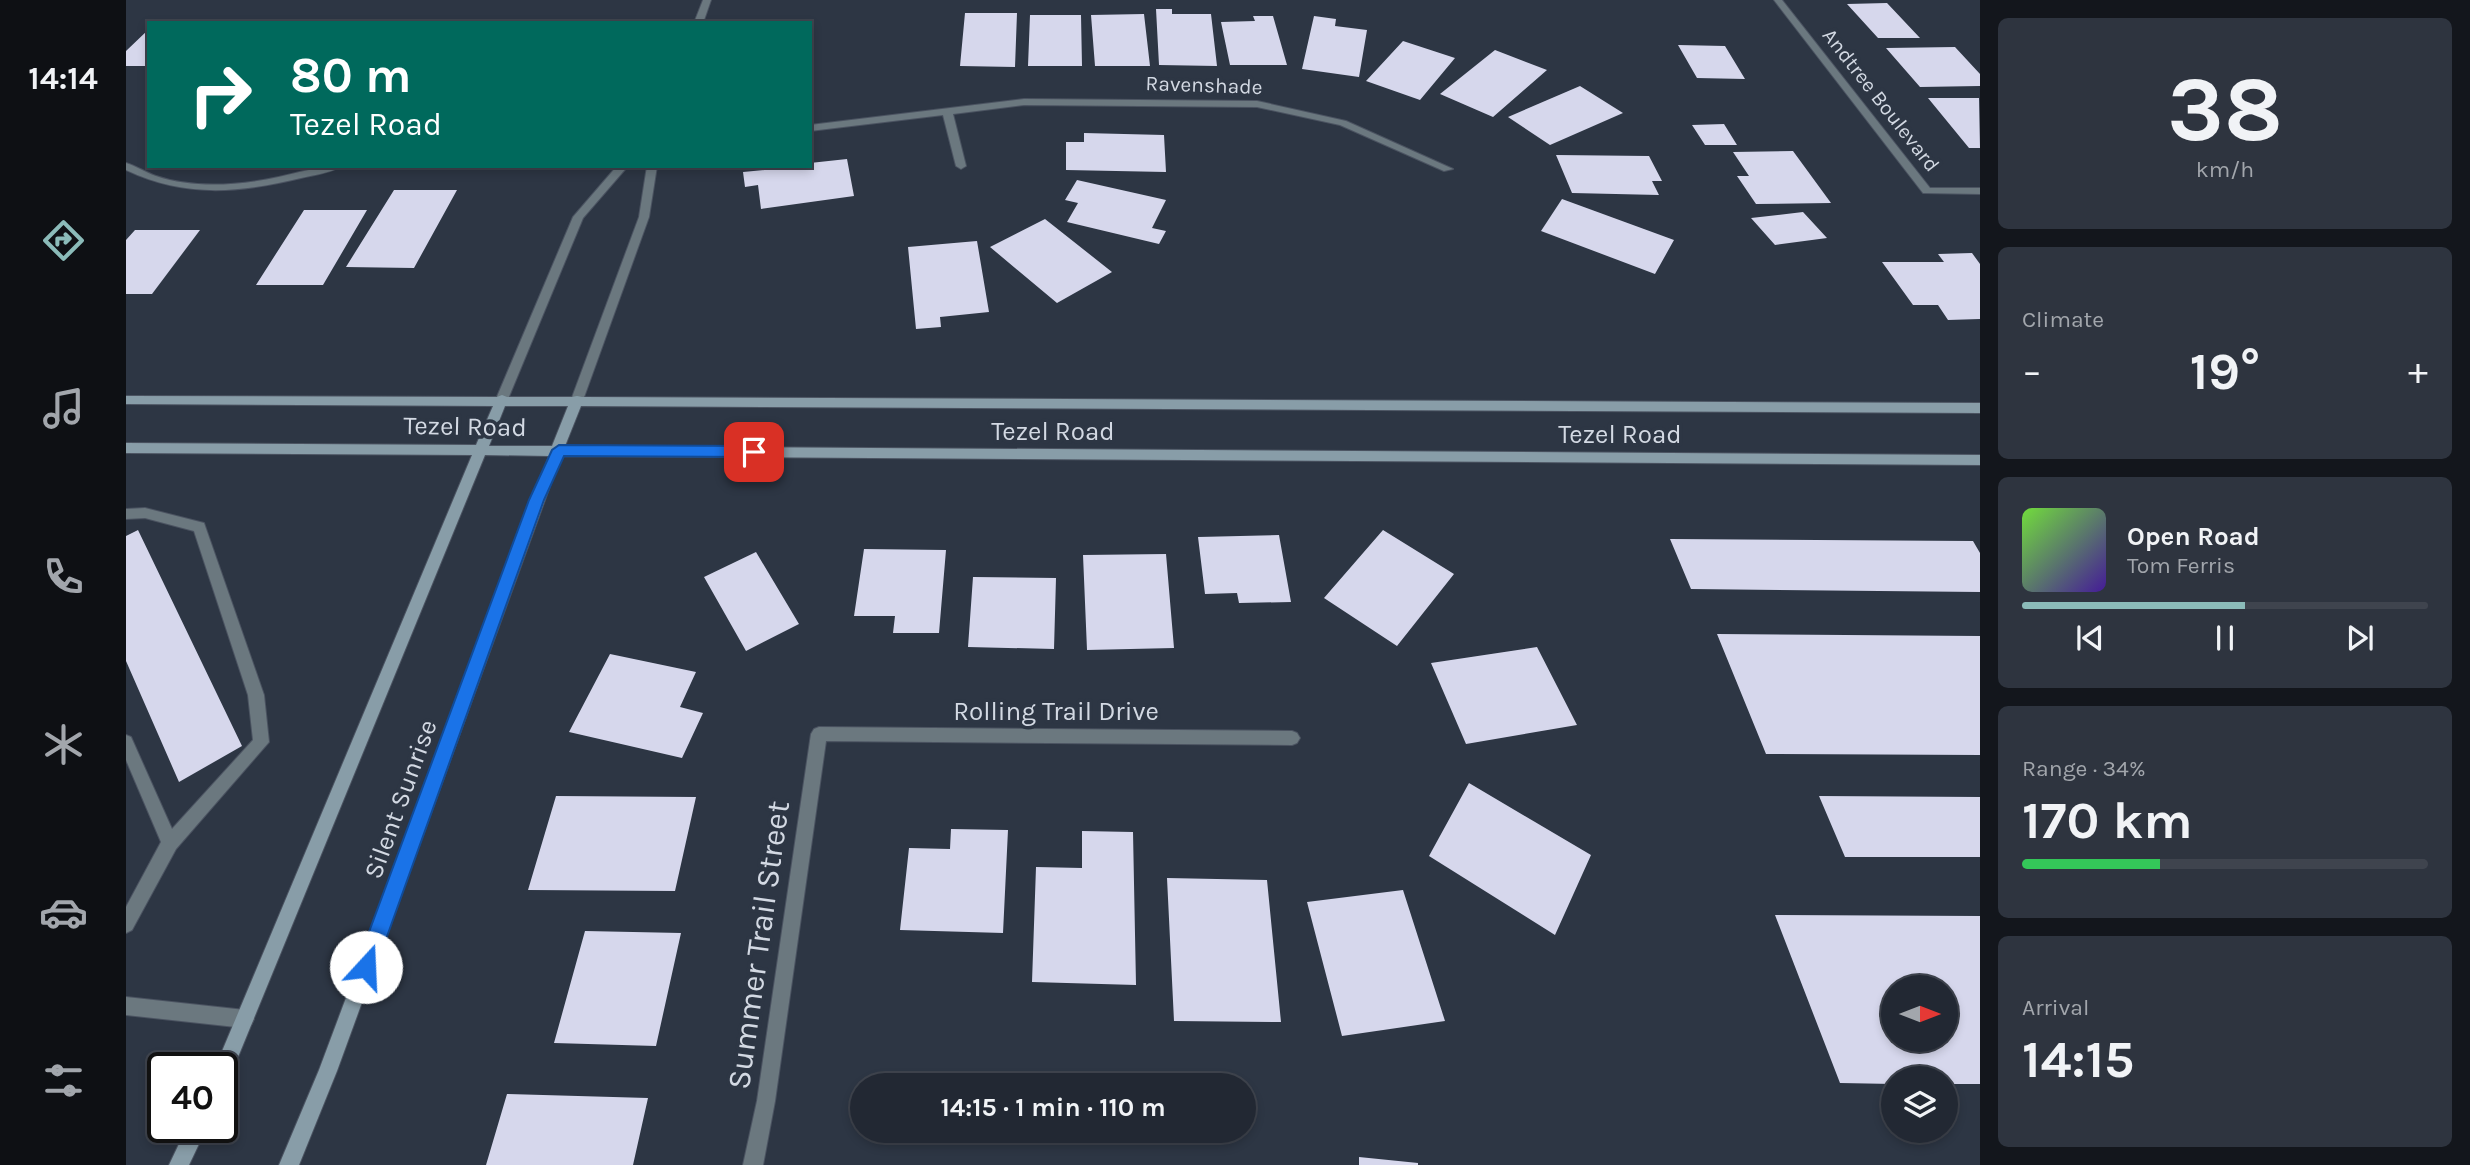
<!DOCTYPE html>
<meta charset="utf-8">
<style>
:root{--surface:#222833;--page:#2e343f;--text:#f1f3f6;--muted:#a2a6ac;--line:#3f444e;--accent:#8bbbb9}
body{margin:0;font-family:Karla,sans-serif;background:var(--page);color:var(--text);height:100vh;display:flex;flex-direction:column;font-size:26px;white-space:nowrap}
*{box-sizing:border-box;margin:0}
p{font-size:23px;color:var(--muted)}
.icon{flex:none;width:38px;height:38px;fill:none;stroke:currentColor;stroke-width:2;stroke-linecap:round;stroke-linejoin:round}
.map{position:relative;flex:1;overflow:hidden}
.drawer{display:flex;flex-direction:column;gap:18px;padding:18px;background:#13161c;width:490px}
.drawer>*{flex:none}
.banner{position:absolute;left:21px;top:21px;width:665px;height:147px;border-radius:0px;box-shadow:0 4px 10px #0003,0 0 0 2px var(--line);background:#00695c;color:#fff;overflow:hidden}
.needle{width:46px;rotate:90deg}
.fabs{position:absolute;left:1755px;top:975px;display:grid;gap:14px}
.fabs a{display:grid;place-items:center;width:77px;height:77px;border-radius:50%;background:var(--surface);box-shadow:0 4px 10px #0003,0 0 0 2px var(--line);font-size:35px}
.speed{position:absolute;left:21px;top:1052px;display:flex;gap:14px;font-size:35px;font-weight:700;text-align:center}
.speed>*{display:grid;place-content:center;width:91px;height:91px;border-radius:50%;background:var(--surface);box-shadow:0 4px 10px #0003,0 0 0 2px var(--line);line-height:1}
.speed .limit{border:4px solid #111;border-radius:10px;background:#fff;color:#111}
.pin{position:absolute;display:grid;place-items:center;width:60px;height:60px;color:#fff;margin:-30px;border-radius:14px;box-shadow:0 4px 10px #0006}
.me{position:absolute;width:77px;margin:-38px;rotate:20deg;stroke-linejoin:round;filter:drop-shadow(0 0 5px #0008)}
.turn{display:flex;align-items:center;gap:24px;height:147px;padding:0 28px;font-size:32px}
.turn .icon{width:91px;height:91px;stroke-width:2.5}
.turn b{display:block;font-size:49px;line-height:60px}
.big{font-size:52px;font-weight:700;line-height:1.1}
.drawer .widget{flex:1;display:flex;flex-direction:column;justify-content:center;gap:10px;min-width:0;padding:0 24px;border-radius:10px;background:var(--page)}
.drawer .dial{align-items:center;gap:0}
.dial b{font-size:91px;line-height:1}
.song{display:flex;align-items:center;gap:21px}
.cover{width:84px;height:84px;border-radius:10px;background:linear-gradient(135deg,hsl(100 70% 55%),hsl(260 70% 35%))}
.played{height:7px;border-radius:4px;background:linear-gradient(90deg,var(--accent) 55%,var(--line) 55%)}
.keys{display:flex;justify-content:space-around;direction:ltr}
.heat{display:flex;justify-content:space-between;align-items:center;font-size:38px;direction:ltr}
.charge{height:10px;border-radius:5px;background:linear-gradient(90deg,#34c759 34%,var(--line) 0)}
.trip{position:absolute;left:724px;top:1073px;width:406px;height:70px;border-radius:35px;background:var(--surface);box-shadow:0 4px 10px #0003,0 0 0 2px var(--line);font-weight:700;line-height:70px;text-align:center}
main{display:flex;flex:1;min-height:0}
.tab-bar{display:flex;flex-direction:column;width:126px;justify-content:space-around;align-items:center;background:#0e1014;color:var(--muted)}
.tab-bar .icon{width:49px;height:49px}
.tab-bar .on{color:var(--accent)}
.tab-bar b{font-size:32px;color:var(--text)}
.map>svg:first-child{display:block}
</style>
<main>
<nav class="tab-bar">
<b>14:14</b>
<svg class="icon on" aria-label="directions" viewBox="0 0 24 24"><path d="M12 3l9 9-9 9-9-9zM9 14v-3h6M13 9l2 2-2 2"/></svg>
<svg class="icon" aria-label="music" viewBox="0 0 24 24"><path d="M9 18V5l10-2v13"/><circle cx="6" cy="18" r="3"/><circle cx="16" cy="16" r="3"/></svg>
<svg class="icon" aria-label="phone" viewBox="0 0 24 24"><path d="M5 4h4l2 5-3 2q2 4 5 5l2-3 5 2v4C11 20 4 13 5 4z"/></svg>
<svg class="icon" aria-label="climate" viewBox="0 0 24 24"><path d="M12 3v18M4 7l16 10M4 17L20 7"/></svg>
<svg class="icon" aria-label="car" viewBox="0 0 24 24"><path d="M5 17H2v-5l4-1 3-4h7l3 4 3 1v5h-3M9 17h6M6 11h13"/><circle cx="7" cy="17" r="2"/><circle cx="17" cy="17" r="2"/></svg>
<svg class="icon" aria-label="filters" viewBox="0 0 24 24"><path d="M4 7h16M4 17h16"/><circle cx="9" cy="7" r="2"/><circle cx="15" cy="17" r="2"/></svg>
</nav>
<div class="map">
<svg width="1854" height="1165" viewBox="0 0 1854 1165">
<rect width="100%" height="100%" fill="#2d3644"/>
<path fill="#d6d7ec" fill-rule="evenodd" d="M 1761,3 L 1794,38 L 1752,38 L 1721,4 Z
M 1030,9 L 1046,9 L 1046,14 L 1085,14 L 1091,66 L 1033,65 Z
M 839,13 L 891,13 L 889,67 L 834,66 Z
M 1018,14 L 1024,66 L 969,66 L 965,15 Z
M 904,15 L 955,15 L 956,66 L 902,66 Z
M 1127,16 L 1147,16 L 1161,65 L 1104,65 L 1095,22 L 1129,21 Z
M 1188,16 L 1210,19 L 1209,26 L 1241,30 L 1233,77 L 1176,69 Z
M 23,29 L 23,66 L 0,66 L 0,51 Z
M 1277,41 L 1329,58 L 1294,100 L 1240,81 Z
M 1552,45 L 1599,46 L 1619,79 L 1571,78 Z
M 1829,47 L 1854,74 L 1854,86 L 1794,87 L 1760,48 Z
M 1369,50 L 1421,70 L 1367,117 L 1314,94 Z
M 1454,86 L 1497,113 L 1424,145 L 1382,117 Z
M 1802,98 L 1853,98 L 1854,148 L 1843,148 Z
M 1598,124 L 1611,145 L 1579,145 L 1566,125 Z
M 958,133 L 1038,135 L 1040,172 L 940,170 L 940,142 L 958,142 Z
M 1667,151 L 1705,203 L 1630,204 L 1611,176 L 1623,176 L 1607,152 Z
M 1430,155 L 1523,156 L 1536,181 L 1526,181 L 1533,195 L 1446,193 Z
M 721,159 L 728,196 L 635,209 L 632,185 L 619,187 L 617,172 L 684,166 L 684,163 Z
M 951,180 L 1040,200 L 1026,228 L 1040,231 L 1033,244 L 941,222 L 952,203 L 939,200 Z
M 268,190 L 331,190 L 288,268 L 220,267 Z
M 1436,199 L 1548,240 L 1529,274 L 1415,231 Z
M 178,210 L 241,210 L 197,285 L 130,285 Z
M 1677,212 L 1701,238 L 1649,245 L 1625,218 Z
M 919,219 L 986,272 L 931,303 L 864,247 Z
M 9,230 L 74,230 L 26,294 L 0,294 L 0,240 Z
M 851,241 L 863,312 L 814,317 L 815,327 L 790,329 L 782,247 Z
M 1846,253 L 1854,264 L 1854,319 L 1822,320 L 1812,305 L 1787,305 L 1756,262 L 1818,262 L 1812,254 Z
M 12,530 L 116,746 L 53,782 L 0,661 L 0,536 Z
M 1257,530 L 1328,574 L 1271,646 L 1198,598 Z
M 1153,535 L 1165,602 L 1113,603 L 1111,593 L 1079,594 L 1072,537 Z
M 1544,539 L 1847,541 L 1854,553 L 1854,592 L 1565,589 Z
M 738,549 L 820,550 L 813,633 L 767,633 L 769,616 L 728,616 Z
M 630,552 L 673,624 L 620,651 L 578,577 Z
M 1040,554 L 1048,648 L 961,650 L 957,555 Z
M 847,577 L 930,578 L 928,649 L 842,647 Z
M 1591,634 L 1854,636 L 1854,755 L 1640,754 Z
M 1411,647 L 1451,725 L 1340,744 L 1305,663 Z
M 484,654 L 570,672 L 554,707 L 577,713 L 556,758 L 443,732 Z
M 1343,783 L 1465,855 L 1429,935 L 1303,856 Z
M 430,796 L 570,797 L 549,891 L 402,890 Z
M 1693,796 L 1854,797 L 1854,857 L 1719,857 Z
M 825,829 L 882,830 L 877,933 L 774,930 L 783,848 L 824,849 Z
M 956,831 L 1007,832 L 1010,985 L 906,982 L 910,867 L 956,868 Z
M 1041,878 L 1141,880 L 1155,1022 L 1048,1021 Z
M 1277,890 L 1319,1021 L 1216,1036 L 1181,902 Z
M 1649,915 L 1854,916 L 1854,1084 L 1820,1084 L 1820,1078 L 1768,1078 L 1768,1084 L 1714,1083 ZM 1768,987 L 1820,987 L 1820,1040 L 1768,1040 Z
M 459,931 L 555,933 L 530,1046 L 428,1043 Z
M 381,1094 L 522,1098 L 507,1165 L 360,1165 Z
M 1233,1157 L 1292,1163 L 1292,1165 L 1233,1165 Z"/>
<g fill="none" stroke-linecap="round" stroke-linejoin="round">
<defs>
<path id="lane" d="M 19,508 L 78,523 L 138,695 L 143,742 L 50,849 L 6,930 L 0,933 L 0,907 L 35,842 L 0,760 L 0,735 L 5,737 L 46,829 L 127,740 L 122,695 L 68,531 L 19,518 L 0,519 L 0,509 Z
M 0,997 L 119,1010 L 125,1013 L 128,1019 L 125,1025 L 119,1028 L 0,1015 Z"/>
<path id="street" d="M 577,0 L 585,0 L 577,23 L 568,23 Z
M 1648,0 L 1656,0 L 1804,188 L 1854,188 L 1854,194 L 1797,193 Z
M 898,99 L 1131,101 L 1220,121 L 1327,169 L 1318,171 L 1214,125 L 1131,107 L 898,105 L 827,114 L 840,166 L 835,169 L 830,166 L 817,115 L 684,131 L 684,125 Z
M 0,163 C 10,166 19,172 30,176 C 62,187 98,186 131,181 C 160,177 187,166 216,166 C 205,173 188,175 175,178 C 113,193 59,198 0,170 Z
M 491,166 L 502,166 L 457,218 L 382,399 L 376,403 L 372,402 L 370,399 L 447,217 Z
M 521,166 L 531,166 L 523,217 L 457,400 L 455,403 L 447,403 L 445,400 L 513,217 Z
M 693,727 L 1166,731 L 1171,733 L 1174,738 L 1171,743 L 1166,745 L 700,741 L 649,1101 L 637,1165 L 617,1165 L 631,1101 L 685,734 L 688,729 Z"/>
<path id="secondary" d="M 376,395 L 381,397 L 446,397 L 451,396 L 456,397 L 1854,403 L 1854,413 L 455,406 L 439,446 L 1854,455 L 1854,465 L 435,456 L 211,1071 L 173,1165 L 153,1165 L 193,1070 L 423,456 L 359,455 L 103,1079 L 96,1081 L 96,1068 L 89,1068 L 346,455 L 0,453 L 0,443 L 350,445 L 367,406 L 0,404 L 0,396 L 371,397 ZM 379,406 L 442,406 L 426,446 L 363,446 Z
M 61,1127 L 81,1127 L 63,1165 L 43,1165 Z"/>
</defs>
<use href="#lane" stroke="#4b5361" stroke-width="2"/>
<use href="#street" stroke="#4b5361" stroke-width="2"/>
<use href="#secondary" stroke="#4b5361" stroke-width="2"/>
<use href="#lane" fill="#6b787f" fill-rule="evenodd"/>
<use href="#street" fill="#6b787f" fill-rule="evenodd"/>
<use href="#secondary" fill="#889da8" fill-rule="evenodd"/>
</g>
<path fill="#1a73e8" stroke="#114b97" stroke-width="2" d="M 433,445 L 628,446 L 635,452 L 628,457 L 438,456 L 418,500 L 250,967 L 247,974 L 240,977 L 233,974 L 230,967 L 403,500 L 426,450 Z"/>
<g text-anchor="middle" stroke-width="7" stroke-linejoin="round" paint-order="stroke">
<g font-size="21" fill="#d3d9e3" stroke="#2d3644">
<text transform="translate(1078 85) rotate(2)" y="7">Ravenshade</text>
<text transform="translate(1755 100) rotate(52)" y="7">Andtree Boulevard</text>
</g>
<g font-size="26" fill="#d3d9e3" stroke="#2d3644">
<text transform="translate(339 426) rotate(1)" y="9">Tezel Road</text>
<text x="927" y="440">Tezel Road</text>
<text x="1494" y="443">Tezel Road</text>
<text x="930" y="720">Rolling Trail Drive</text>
<text transform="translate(274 799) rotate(-70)" y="9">Silent Sunrise</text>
</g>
<g font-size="32" fill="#d3d9e3" stroke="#2d3644">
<text transform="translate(632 945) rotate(-82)" y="11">Summer Trail Street</text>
</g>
</g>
</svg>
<div class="fabs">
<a><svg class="needle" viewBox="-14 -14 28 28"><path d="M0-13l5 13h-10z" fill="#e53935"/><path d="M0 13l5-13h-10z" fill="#a2a6ac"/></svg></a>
<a><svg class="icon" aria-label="layers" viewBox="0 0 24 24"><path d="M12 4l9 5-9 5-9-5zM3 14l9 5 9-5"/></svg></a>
</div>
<div class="speed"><div class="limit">40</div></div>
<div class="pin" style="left:628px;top:452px;background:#d93025"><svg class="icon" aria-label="arrive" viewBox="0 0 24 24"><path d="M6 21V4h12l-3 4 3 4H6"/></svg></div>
<svg class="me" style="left:240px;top:967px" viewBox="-20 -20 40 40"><circle r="19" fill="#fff"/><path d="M0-13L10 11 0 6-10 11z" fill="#1a73e8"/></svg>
<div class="trip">14:15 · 1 min · 110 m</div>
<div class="banner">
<div class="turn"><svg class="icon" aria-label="right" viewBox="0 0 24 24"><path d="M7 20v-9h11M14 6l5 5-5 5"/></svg><div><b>80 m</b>Tezel Road</div></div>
</div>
</div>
<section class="drawer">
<div class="widget dial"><b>38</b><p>km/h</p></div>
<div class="widget"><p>Climate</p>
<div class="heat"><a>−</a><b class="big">19°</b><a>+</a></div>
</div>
<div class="widget">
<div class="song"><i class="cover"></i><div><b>Open Road</b><p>Tom Ferris</p></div></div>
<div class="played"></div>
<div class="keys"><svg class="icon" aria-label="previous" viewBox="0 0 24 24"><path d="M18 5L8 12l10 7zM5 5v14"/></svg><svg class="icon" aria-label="pause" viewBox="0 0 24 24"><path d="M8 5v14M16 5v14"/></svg><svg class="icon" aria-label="next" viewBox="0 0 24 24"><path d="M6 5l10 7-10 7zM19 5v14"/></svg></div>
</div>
<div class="widget"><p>Range · 34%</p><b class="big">170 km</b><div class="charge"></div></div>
<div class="widget"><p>Arrival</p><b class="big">14:15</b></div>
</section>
</main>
